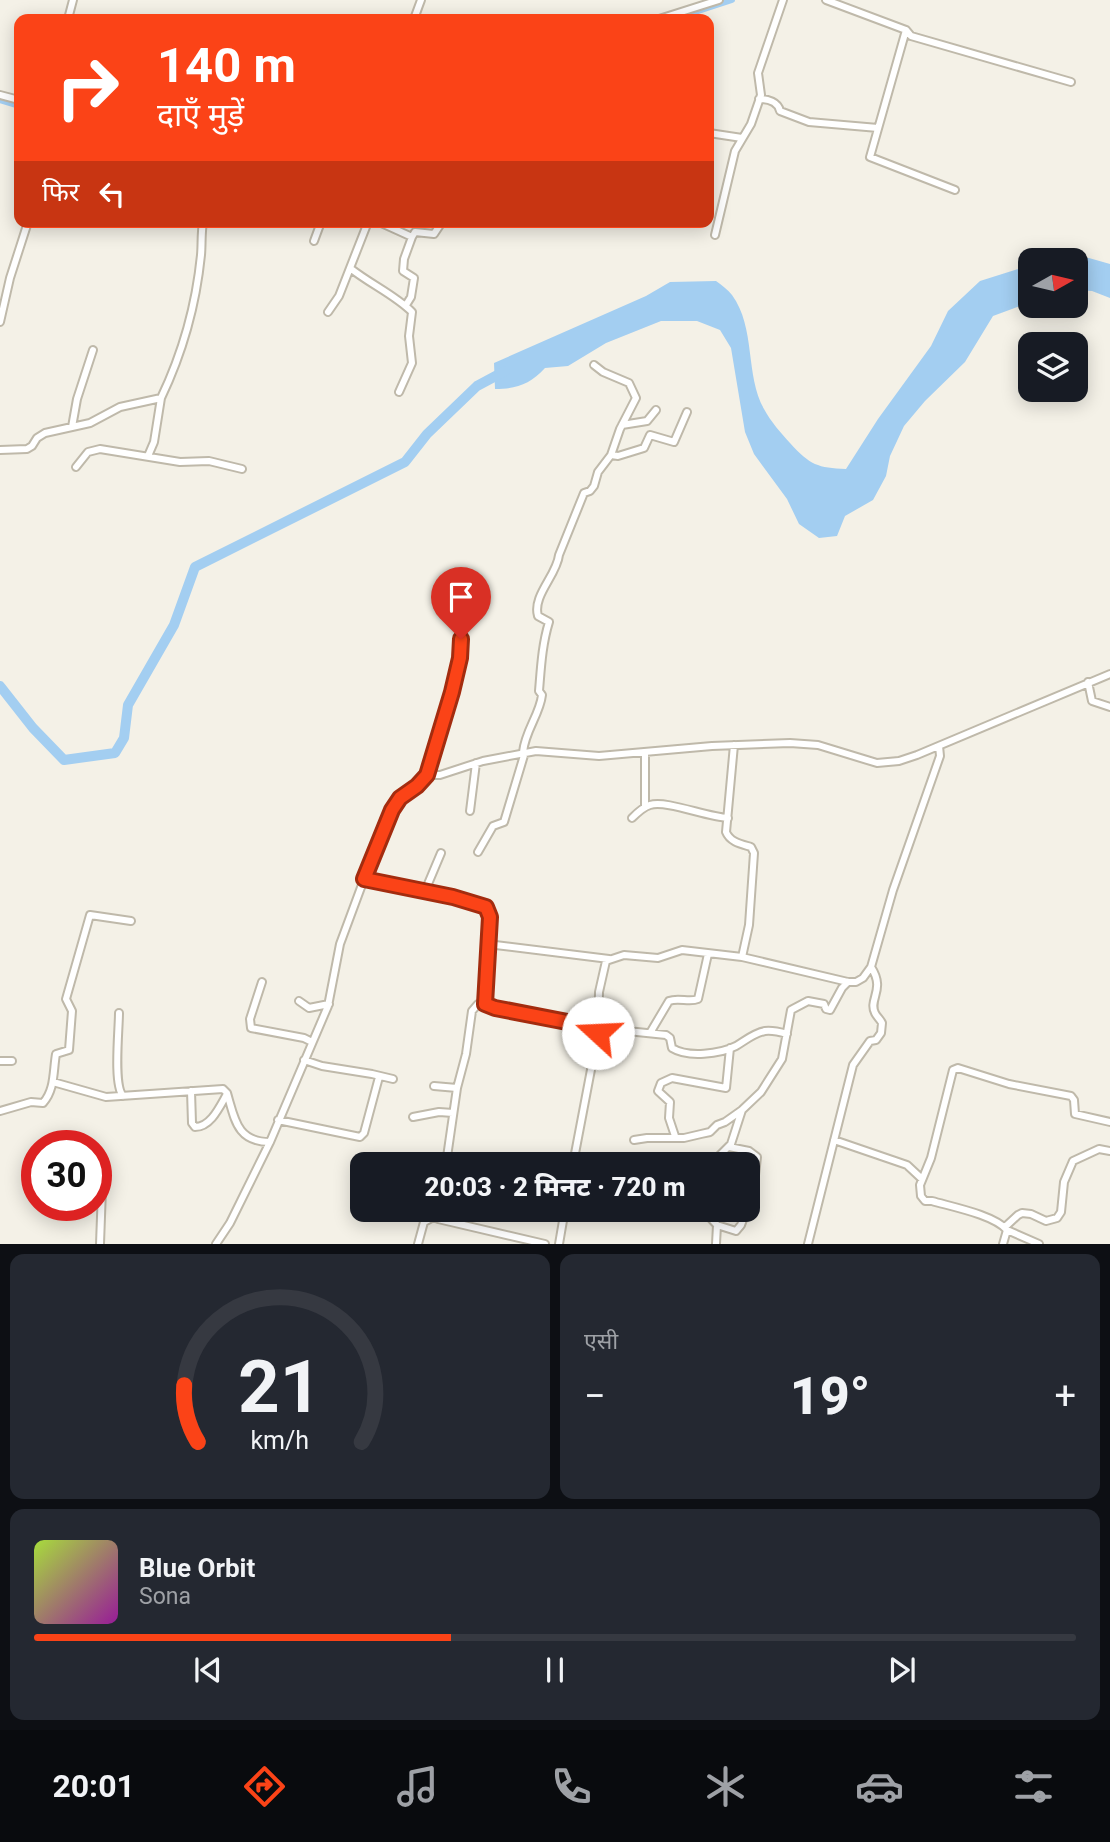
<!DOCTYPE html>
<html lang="hi">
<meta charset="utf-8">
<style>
:root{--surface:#171b24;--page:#242831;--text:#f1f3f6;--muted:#9ea1a6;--line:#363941;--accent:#fb4317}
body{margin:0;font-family:Roboto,"Noto Sans Devanagari",sans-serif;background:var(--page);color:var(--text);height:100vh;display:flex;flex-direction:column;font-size:26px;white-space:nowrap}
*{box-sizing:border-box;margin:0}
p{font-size:23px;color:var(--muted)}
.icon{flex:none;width:38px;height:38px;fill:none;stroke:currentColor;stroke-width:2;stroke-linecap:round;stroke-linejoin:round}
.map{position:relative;height:1244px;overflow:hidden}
.side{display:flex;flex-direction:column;gap:10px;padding:10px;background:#0d0f14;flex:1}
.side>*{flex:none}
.hud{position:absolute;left:14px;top:14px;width:700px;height:214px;border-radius:14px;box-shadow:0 4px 18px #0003;background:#fb4317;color:#fff;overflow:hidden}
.needle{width:46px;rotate:82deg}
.fabs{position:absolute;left:1018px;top:248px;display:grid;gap:14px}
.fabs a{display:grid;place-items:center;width:70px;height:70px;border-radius:14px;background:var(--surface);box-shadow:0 4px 18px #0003;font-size:35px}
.speed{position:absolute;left:21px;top:1130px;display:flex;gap:14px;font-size:35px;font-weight:700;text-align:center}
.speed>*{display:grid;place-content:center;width:91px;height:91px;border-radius:50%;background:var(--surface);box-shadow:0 4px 18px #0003;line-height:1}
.speed .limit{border:10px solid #d22;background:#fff;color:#111}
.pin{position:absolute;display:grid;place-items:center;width:60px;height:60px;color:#fff;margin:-72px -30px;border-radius:50% 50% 50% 0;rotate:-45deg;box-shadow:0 0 7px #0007}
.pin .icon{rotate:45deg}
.me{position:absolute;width:77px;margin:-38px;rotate:290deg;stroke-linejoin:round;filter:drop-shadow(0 0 5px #0008)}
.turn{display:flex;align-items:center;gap:24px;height:147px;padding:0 28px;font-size:32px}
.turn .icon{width:91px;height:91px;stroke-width:2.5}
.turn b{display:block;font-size:49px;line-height:60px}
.then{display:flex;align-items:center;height:66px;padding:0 28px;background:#0003;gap:14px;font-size:26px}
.big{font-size:52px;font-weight:800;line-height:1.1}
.side .card{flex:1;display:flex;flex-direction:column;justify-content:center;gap:10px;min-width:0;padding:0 24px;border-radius:14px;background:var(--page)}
.side .dial{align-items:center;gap:0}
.dial svg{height:182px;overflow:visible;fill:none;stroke:var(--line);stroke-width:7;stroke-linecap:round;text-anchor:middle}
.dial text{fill:var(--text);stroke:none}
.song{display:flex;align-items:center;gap:21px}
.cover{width:84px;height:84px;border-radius:10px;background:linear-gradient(135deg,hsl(80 70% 55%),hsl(300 70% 35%))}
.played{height:7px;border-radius:4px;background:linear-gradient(90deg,var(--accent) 40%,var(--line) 40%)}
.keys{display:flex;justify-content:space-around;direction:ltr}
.heat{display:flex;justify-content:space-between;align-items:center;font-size:38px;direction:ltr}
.side .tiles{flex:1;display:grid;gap:10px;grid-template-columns:1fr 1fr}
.card:last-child{grid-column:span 2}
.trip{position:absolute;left:350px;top:1152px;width:410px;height:70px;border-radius:14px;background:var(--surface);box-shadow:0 4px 18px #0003;font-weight:800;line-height:70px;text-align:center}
.tabs{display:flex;height:112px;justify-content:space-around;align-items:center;background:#090b0e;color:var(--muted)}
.tabs .icon{width:49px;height:49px}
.tabs .current{color:var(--accent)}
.tabs b{font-size:32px;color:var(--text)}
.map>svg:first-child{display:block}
</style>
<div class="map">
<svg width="1110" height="1244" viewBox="0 0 1110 1244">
<rect width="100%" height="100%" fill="#f4f1e7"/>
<path fill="#a3cef1" d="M 1064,257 L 1089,258 L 1110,264 L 1110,298 L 1092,291 L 1076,290 L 1076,261 L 1048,261 Z
M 1031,265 L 1031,299 L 1025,304 L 993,316 L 965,362 L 925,401 L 904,426 L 890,456 L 886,476 L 873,500 L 845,516 L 837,536 L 819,538 L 799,524 L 787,499 L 754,454 L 745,432 L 731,348 L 720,330 L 697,321 L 661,321 L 606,343 L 568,366 L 545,368 C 530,384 517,389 495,389 L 494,363 L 646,296 L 670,282 L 716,281 C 722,285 728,290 732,295 C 756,328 745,375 764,409 C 771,422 781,433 790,443 C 810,465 818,468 846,469 L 878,419 L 931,346 L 948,311 L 980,281 Z"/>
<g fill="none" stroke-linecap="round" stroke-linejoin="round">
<path stroke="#a3cef1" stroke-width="6" d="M 674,19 L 732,0
M 0,100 L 19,106"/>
<path stroke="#a3cef1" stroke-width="10" d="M 0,686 L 33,728 L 64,760 L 115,753 L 124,738 L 128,705 L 174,625 L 195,567 L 405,462 L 427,434 L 477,386 L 505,371"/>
<defs>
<path id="street" d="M 826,0 L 906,30 L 911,36 L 1071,82
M 68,19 L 73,0
M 414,19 L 421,0
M 659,19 L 719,0
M 906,30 L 870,157 L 955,190
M 0,95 L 19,100
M 759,99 C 768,99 778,102 780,111 L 809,122 L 878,128
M 709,133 L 742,138
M 379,222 L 412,237 L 415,232 L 434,234 L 442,222
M 715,235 L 735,151 L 751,124 L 761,95 L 758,73 L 783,0
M 314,241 L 321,222
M 350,268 C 370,284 395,295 412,312 L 409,336 L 412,363 L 399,392
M 406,305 L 411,297 L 414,278 L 403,271 L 404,259 L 412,237
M 328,312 L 339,296 L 368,222
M 0,322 L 10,278 L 28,222
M 622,425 L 647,421 L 656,410
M 72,427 L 77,399 L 93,350
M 0,450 L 27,449 L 32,446 L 37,438 L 45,433 L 90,423 L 120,407 L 161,398 C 183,352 196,305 201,255 C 202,244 201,234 203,222
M 611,455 L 618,456 L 644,448 L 650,435 L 674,442 L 687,412
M 148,456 L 154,442 L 161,398
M 76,467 L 88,452 L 100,449 L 180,462 L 209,461 L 242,469
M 1088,682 L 1092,701 L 1110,707
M 734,745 L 726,832 C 730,842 741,844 751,847 L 754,853 L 749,925 L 742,957
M 523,752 C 525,731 540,714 542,695 L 539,691 C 541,667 542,645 549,622 L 538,616 C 532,596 557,575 559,555 L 584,493 L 590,491 L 594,486 L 598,472 L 611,455 L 620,429 L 636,398 L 629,383 L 603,372 L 594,365
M 427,775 L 452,692 L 460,658 L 461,639
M 645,807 L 645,752
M 470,811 L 476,763
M 632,818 C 637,813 643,807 650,805 C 667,800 706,817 728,818
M 478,852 L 493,826 L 504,822 L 525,752
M 364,879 L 453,897 L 486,907 L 490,917 L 484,1001 L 485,1004 L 492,1008 L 598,1028 L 666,1035 L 670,1038 L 672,1048 C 688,1058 720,1054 736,1046 C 746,1040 754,1033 765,1031 C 773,1030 780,1032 787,1034
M 425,891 L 441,853
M 487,944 L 609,959
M 262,982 L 250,1019 L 251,1028 L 304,1038 L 312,1042
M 299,1001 L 309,1008 L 329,1004
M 119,1013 C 119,1030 113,1085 123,1096
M 650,1033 L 669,1001 C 679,997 689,1003 698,999 L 708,954
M 304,1060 L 322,1066 L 372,1074 L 393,1079
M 0,1061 L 12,1061
M 53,1082 L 106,1097 L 223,1089 L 227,1093 C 235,1120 237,1142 270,1142
M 434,1086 L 457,1088
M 191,1091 L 192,1123 L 195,1127 C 211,1127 220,1106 227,1094
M 0,1111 L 31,1102 L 43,1103 C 55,1090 53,1071 56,1054 L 69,1050 L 72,1011 L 66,999 L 90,915 L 131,921
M 413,1117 L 439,1112 L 453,1113
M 278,1120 L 360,1137 L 364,1133 L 379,1077
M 675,1136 L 669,1118 L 670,1102 L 658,1091 L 661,1083 L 672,1078 L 726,1088 L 730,1048
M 634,1140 L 647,1138 L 684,1138 L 701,1134 L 710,1132 L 717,1125 L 725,1122 L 742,1110 L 761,1092 L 782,1059 L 791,1010 L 808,1001 L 824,1004 L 826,1009 L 830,1010 L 842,988 L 848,982
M 834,1140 L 907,1165 L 922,1179
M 729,1147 L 749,1151 L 757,1157 L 754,1184 L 747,1206
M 446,1164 L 457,1088 L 466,1054 L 472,1011 L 478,1004 L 485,1004
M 573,1164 L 598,1033 L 599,992 L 606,961 L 624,955 L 658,958 L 682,950 L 742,957 L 848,982 L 856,982 L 863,978 L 871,967 L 893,890 L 940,756 L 939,746
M 711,1164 L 731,1144 L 742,1110
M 96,1179 L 102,1189 L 100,1244
M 438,1209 L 435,1214 L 438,1219 L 545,1244
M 702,1209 L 717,1225 L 716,1244
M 717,1225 L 736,1231 L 741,1225 L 747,1209
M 1005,1227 L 1018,1215 L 1022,1213 L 1031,1214 L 1046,1221 L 1057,1218 L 1061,1212 L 1064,1182 L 1073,1161 L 1099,1149 L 1110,1151
M 1007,1230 L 1039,1244
M 216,1244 L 230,1223 L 270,1142 L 328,1006 L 340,944 L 386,820 L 400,798 L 417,786 L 427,775 L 440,775 L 483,761 L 536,751 L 599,756 L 712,746 L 790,743 L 818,745 L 877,763 L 899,761 L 917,755 L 1110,674
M 418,1244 L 424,1222 L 435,1216
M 559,1244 L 565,1209
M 808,1244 L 853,1065 L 870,1041 L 876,1040 L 881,1033 L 882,1023 C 880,1019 877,1017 875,1013 C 868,999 886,990 871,967
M 1003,1244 L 1007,1230 C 994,1215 953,1207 932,1201 L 925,1201 L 921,1196 L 920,1185 L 931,1158 L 953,1070 L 958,1068 L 1009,1084 L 1071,1096 L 1074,1100 L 1075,1114 L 1110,1122"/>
</defs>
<use href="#street" stroke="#bfb9aa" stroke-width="10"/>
<use href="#street" stroke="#fff" stroke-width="6"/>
</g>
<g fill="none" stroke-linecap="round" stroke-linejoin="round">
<defs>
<path id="route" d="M 461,639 L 460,658 L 452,692 L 427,775 L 417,786 L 400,798 L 392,810 L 364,879 L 453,897 L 486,907 L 490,917 L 485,1004 L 495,1008 L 598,1028 L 598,1033"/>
</defs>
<use href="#route" stroke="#a32c0f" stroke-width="18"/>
<use href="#route" stroke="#fb4317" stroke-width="12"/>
</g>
</svg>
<div class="fabs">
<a><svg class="needle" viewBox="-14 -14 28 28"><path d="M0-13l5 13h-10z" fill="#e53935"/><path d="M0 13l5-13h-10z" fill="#9ea1a6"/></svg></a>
<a><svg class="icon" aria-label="layers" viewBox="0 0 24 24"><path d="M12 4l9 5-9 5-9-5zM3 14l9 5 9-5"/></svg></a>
</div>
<div class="speed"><div class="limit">30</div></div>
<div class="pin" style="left:461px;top:639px;background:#d93025"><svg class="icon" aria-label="arrive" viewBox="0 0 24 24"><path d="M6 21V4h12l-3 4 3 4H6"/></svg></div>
<svg class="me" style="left:598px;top:1033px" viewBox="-20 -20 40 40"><circle r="19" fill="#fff"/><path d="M0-13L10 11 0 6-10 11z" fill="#fb4317"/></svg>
<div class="trip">20:03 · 2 मिनट · 720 m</div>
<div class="hud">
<div class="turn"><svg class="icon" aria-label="right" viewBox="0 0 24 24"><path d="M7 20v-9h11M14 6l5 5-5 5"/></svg><div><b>140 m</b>दाएँ मुड़ें</div></div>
<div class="then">फिर<svg class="icon" aria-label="left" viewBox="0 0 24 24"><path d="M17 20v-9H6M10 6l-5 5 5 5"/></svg></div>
</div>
</div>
<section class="side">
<div class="tiles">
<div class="card dial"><svg viewBox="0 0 100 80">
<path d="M14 69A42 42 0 1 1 86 69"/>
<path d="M14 69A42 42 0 0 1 8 44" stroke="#fb4317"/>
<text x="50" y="56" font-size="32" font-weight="700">21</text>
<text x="50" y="72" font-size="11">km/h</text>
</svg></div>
<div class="card"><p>एसी</p>
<div class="heat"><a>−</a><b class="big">19°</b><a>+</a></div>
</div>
<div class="card">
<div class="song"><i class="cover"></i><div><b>Blue Orbit</b><p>Sona</p></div></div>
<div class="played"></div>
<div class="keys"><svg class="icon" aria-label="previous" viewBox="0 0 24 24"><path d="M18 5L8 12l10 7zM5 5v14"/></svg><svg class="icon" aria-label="pause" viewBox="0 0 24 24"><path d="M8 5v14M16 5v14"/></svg><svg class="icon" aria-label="next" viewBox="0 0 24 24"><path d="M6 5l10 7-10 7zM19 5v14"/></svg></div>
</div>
</div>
</section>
<nav class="tabs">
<b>20:01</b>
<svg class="icon current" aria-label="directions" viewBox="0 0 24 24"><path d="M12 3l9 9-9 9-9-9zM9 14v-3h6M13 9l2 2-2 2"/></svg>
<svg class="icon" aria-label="music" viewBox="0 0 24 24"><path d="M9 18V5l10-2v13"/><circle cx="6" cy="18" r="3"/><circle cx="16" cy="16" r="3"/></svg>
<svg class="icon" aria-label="phone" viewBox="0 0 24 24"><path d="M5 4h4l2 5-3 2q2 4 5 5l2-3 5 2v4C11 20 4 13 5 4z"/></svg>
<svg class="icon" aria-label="climate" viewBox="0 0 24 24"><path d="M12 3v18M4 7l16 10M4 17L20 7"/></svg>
<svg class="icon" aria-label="car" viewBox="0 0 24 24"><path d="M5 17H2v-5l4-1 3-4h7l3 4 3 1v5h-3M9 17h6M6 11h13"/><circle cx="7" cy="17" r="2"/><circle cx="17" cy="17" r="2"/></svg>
<svg class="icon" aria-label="filters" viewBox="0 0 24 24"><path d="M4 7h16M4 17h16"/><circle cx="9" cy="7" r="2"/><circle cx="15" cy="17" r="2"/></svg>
</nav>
